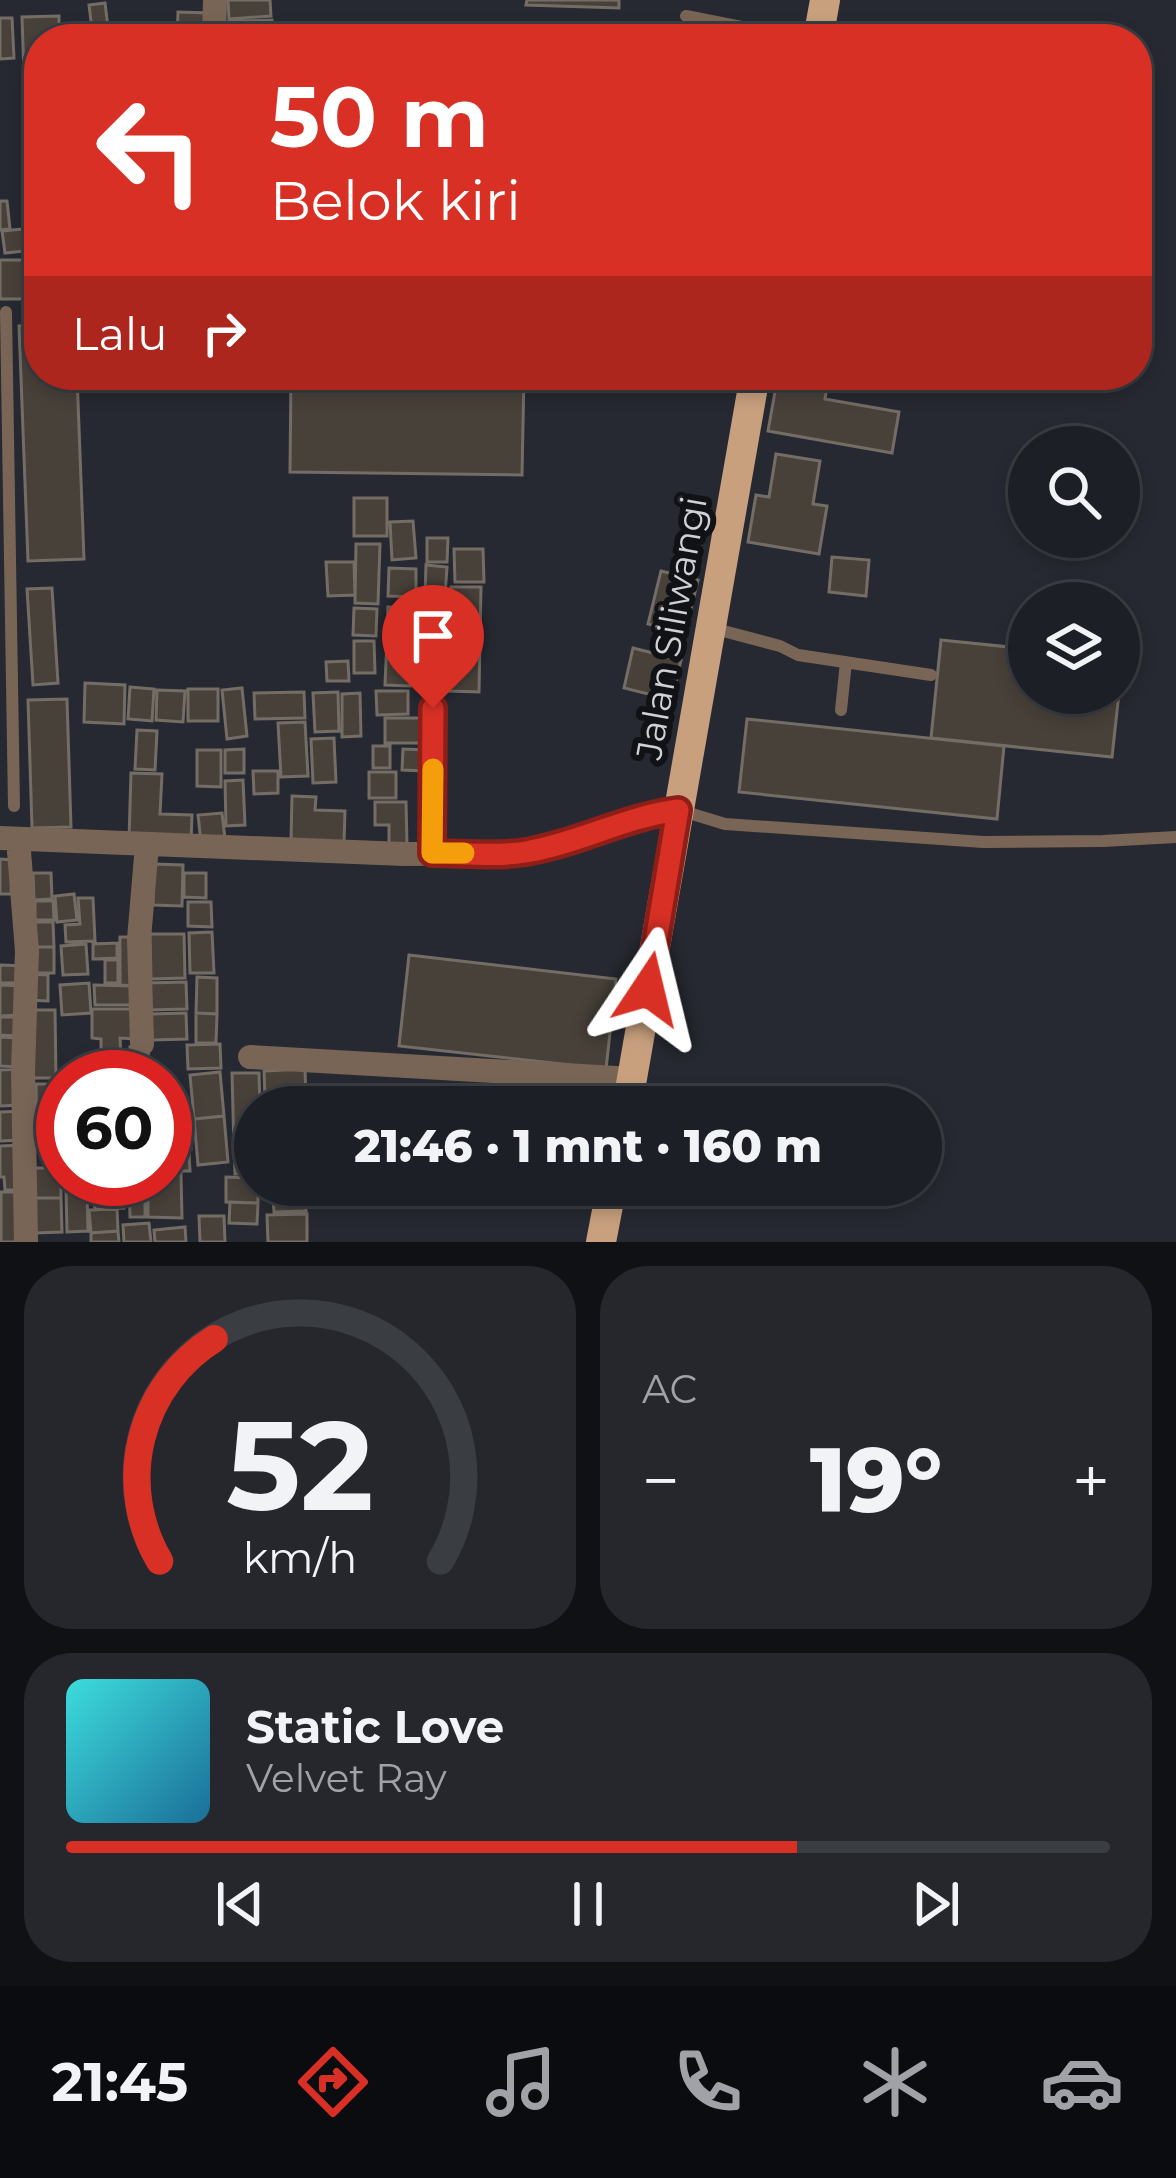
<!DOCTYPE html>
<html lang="id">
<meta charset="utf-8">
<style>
:root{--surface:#1c1f25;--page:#25272d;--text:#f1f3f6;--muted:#a0a2a7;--line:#3a3d42;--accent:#d93025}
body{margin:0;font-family:Montserrat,sans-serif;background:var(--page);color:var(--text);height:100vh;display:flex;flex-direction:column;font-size:45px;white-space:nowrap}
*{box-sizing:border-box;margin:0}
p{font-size:39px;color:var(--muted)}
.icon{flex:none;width:66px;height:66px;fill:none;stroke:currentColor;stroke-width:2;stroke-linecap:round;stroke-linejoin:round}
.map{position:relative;height:1242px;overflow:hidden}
.side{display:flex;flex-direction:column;gap:24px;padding:24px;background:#0f1114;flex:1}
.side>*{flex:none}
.banner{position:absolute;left:24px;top:24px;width:1128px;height:366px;border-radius:48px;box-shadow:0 6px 18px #0003,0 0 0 3px var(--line);background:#d93025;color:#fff;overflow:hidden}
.buttons{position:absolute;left:1008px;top:426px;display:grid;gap:24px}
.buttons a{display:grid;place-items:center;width:132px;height:132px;border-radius:50%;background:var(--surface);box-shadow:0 6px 18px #0003,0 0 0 3px var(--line);font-size:60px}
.speed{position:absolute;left:36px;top:1050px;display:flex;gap:24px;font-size:60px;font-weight:700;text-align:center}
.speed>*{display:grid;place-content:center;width:156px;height:156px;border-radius:50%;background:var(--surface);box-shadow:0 6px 18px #0003,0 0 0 3px var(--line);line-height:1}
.speed .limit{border:18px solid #d22;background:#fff;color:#111}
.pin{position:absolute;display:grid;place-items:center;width:102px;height:102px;color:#fff;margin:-123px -51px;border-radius:50% 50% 50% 0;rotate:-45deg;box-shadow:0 0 12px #0007}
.pin .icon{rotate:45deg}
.me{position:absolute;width:132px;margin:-66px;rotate:10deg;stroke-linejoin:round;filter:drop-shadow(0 0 9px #0008)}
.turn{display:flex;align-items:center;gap:42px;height:252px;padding:0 48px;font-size:54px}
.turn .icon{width:156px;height:156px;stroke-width:2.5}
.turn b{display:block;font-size:84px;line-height:102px}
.then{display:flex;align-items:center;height:114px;padding:0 48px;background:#0003;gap:24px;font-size:45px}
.big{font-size:90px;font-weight:800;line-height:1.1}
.side .widget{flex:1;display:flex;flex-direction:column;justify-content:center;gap:18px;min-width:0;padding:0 42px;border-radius:48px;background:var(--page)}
.side .dial{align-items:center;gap:0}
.dial svg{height:312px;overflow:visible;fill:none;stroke:var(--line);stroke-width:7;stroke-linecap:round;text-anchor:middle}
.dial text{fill:var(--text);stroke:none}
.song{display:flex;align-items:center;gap:36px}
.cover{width:144px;height:144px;border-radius:18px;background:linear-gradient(135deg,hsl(180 70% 55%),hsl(200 70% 35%))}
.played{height:12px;border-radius:6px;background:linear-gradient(90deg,var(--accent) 70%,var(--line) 70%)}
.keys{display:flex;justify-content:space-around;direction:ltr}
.heat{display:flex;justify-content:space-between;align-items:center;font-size:66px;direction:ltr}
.side .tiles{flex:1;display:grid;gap:24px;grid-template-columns:1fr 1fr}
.widget:last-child{grid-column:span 2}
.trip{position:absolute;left:234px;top:1086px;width:708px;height:120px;border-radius:60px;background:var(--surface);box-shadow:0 6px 18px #0003,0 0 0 3px var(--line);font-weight:800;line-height:120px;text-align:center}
.tab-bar{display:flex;height:192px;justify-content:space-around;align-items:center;background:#0b0c0f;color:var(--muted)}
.tab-bar .icon{width:84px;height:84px}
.tab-bar .active{color:var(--accent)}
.tab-bar b{font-size:54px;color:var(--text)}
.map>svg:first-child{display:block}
</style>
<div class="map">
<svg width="1176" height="1242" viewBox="0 0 1176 1242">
<rect width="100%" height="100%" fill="#262931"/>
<path fill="#48413a" stroke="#746d65" stroke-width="3" d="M 228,0 L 270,0 L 271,16 L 229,19 Z
M 527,0 L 619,0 L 619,8 L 526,5 Z
M 105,3 L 108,27 L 92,29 L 89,5 Z
M 178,12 L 208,13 L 207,39 L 177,39 Z
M 59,16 L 59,39 L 39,39 L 39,250 L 30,250 L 22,17 Z
M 0,18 L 12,18 L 14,58 L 0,59 Z
M 272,20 L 273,39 L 220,39 L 219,22 Z
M 129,30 L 129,39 L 94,39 L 94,31 Z
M 0,201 L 7,201 L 10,229 L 0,230 Z
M 23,229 L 25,251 L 5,253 L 2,231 Z
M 0,260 L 34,260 L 33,299 L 0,299 Z
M 39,325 L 39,375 L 77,375 L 84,559 L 28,561 L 19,326 Z
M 291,375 L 524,375 L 522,475 L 290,472 Z
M 778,375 L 829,375 L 825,399 L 899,412 L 892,453 L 768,431 Z
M 776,454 L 820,461 L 813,504 L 827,506 L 819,554 L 748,542 L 756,495 L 769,497 Z
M 354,498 L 387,498 L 387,536 L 354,536 Z
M 413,521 L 416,558 L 392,560 L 390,522 Z
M 427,538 L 448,538 L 447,562 L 427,562 Z
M 356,544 L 380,544 L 378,604 L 355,603 Z
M 454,549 L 483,549 L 484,582 L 455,582 Z
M 832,557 L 869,560 L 866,596 L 829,592 Z
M 326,562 L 354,562 L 355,595 L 328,596 Z
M 426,565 L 447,567 L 445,596 L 425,595 Z
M 389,568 L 416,569 L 416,597 L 388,596 Z
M 661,571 L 698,580 L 685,633 L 648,624 Z
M 451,587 L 481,587 L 479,692 L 449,691 Z
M 52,588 L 58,683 L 33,685 L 27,589 Z
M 388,607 L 413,608 L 412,632 L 387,631 Z
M 354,608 L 377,609 L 376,636 L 353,635 Z
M 445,617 L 446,644 L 419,645 L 419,618 Z
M 387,638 L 412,640 L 410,686 L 385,685 Z
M 941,640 L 1029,649 L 1029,693 L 1119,693 L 1112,757 L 931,738 Z
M 354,641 L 374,641 L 375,673 L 354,673 Z
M 633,648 L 681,660 L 672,700 L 624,688 Z
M 419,652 L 443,652 L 443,675 L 420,676 Z
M 348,661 L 349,681 L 327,681 L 326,662 Z
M 85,683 L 125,685 L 124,724 L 84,722 Z
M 130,687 L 154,689 L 152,721 L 128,719 Z
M 242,688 L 247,736 L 227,739 L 222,690 Z
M 188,689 L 218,689 L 218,721 L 188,721 Z
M 157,690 L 185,691 L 183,722 L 156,720 Z
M 376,691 L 408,691 L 408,714 L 377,715 Z
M 304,692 L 305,718 L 255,719 L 254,693 Z
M 338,692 L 339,731 L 315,732 L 313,693 Z
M 360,693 L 361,736 L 342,737 L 342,694 Z
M 67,699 L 71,827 L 32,828 L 28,700 Z
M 385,718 L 420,718 L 420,743 L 385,743 Z
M 747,719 L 1004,746 L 997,819 L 739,792 Z
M 305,722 L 308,776 L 281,777 L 278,723 Z
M 137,730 L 157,731 L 155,770 L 135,769 Z
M 334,738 L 336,782 L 313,783 L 311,739 Z
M 373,746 L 390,746 L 390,768 L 373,768 Z
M 244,749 L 244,773 L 225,773 L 225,750 Z
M 403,749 L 426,750 L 425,771 L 402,770 Z
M 197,750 L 221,750 L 221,787 L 197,786 Z
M 253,771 L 278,771 L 278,793 L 254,794 Z
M 369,772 L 396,772 L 396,798 L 369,798 Z
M 131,773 L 162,774 L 160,814 L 192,815 L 191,842 L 129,839 Z
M 243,780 L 245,825 L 226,826 L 225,781 Z
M 292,796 L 316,797 L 315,810 L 345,811 L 344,842 L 291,841 Z
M 375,802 L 406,802 L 407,844 L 389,845 L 389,825 L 375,825 Z
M 222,813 L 225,839 L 201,842 L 198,815 Z
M 0,859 L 12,860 L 11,894 L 0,894 Z
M 154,864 L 183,865 L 182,906 L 153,905 Z
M 33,873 L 51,873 L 52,899 L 34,900 Z
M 184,873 L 206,873 L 206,898 L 184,897 Z
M 74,894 L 77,920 L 57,922 L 55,896 Z
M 78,898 L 93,898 L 95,941 L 66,942 L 65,925 L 80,924 Z
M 35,901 L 53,901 L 54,920 L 35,920 Z
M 188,902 L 211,902 L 212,927 L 188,926 Z
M 32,922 L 53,922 L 54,947 L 32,947 Z
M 212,932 L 214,973 L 190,973 L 189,933 Z
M 150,934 L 184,934 L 185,978 L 151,979 Z
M 120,937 L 135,937 L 135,986 L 120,985 Z
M 117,943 L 117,958 L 93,959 L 93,944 Z
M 86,944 L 88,974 L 63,975 L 61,946 Z
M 32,947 L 54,947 L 54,973 L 33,973 Z
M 409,955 L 616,979 L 606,1069 L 399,1046 Z
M 105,960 L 118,960 L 118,983 L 105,983 Z
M 0,965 L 25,966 L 25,983 L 0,983 Z
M 30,974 L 48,975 L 48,1001 L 29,1000 Z
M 197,977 L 217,978 L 217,1014 L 196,1013 Z
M 186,982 L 187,1009 L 148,1010 L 147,983 Z
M 89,983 L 91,1013 L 62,1015 L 60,985 Z
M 0,985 L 22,986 L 22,1015 L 0,1016 Z
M 94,985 L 135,986 L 135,1005 L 95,1005 Z
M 92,1009 L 135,1009 L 135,1039 L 120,1038 L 121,1059 L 101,1059 L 101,1039 L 92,1038 Z
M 31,1010 L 55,1010 L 56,1078 L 32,1078 Z
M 186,1013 L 187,1039 L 152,1040 L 151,1014 Z
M 196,1013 L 217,1014 L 216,1043 L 196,1043 Z
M 0,1017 L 17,1017 L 17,1036 L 0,1035 Z
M 0,1037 L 19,1038 L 18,1067 L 0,1066 Z
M 220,1044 L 221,1068 L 188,1069 L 187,1045 Z
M 130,1047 L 148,1047 L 149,1076 L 132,1077 Z
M 121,1066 L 122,1077 L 93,1077 L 92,1067 Z
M 20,1069 L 21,1105 L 0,1106 L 0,1070 Z
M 305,1069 L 306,1098 L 265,1100 L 264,1071 Z
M 220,1072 L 224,1116 L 194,1119 L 190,1075 Z
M 232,1073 L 259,1073 L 260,1107 L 255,1107 L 255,1150 L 234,1150 Z
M 36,1084 L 63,1084 L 61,1142 L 37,1142 Z
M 306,1098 L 307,1107 L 265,1107 L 265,1100 Z
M 23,1111 L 24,1140 L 0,1141 L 0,1112 Z
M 224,1116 L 228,1162 L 198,1165 L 194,1119 Z
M 189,1126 L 191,1149 L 174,1149 L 172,1127 Z
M 22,1145 L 24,1190 L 5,1190 L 4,1177 L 0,1177 L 0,1146 Z
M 234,1150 L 255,1150 L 255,1173 L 235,1174 Z
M 165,1153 L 189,1153 L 190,1171 L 165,1171 Z
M 34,1168 L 61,1168 L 61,1198 L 34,1198 Z
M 165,1174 L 181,1174 L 182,1218 L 148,1217 L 148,1179 L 165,1179 Z
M 226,1177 L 255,1178 L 255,1185 L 258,1185 L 258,1203 L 226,1202 Z
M 64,1179 L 88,1179 L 88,1187 L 65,1188 Z
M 129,1179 L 145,1179 L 145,1217 L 130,1217 Z
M 123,1181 L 124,1208 L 95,1210 L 93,1183 Z
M 272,1185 L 305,1185 L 306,1211 L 274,1212 Z
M 66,1190 L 87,1190 L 88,1231 L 67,1232 Z
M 1,1192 L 23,1192 L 24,1242 L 1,1242 Z
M 34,1198 L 61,1198 L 62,1232 L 35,1233 Z
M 230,1202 L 258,1203 L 257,1224 L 229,1223 Z
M 117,1208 L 118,1231 L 91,1233 L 89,1210 Z
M 307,1214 L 307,1242 L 268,1242 L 267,1215 Z
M 199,1216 L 224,1216 L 225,1242 L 200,1242 Z
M 149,1223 L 151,1242 L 124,1242 L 123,1225 Z
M 185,1227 L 186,1242 L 155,1242 L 154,1230 Z
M 118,1231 L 119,1242 L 91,1242 L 91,1233 Z"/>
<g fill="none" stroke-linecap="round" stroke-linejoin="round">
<path stroke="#796555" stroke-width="12" d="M 686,16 L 802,39
M 6,312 L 14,806
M 712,628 L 780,646 L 798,655 L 931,675
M 841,710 L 846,662
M 679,810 L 725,824 L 983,842 L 1103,841 L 1176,837"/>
<path stroke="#796555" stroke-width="24" d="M 214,39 L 215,0
M 0,838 L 404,854 L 522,853 L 583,838 L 630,819 L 678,810
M 18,839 L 27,951 L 23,1070 L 26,1242
M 432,853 L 433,708
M 142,1044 L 139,939 L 147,845
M 250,1057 L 633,1079"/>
<path stroke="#c8a07e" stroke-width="30" d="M 818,39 L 825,0
M 627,1107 L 755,375
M 601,1242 L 612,1185"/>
</g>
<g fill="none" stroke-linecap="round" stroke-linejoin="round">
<defs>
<path id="route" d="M 433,708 L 432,853 C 462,853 496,857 526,852 C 579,843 625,817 678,810 L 648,989"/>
</defs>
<use href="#route" stroke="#8d1f18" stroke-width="30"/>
<use href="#route" stroke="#d93025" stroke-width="21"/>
<path stroke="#f59e0b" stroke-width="21" d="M 433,769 L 432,853 L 464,853"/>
</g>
<g text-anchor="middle" stroke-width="12" stroke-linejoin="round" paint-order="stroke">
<g font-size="36" fill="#cfd1d6" stroke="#101215">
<text transform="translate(671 628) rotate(-80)" y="13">Jalan Siliwangi</text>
</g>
</g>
</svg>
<div class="buttons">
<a><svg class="icon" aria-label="search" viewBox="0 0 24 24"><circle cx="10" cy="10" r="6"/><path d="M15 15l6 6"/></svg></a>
<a><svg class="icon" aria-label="layers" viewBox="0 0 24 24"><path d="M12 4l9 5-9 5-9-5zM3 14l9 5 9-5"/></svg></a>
</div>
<div class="speed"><div class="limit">60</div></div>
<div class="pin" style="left:433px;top:708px;background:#d93025"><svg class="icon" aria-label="arrive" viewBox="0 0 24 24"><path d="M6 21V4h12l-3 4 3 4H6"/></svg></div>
<svg class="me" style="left:648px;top:989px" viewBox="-20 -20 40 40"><path d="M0-17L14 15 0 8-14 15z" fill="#d93025" stroke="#fff" stroke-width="4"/></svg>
<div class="trip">21:46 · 1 mnt · 160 m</div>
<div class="banner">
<div class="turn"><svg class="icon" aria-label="left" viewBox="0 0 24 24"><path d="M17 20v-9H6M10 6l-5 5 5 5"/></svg><div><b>50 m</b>Belok kiri</div></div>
<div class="then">Lalu<svg class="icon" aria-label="right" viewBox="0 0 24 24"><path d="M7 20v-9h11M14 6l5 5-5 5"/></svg></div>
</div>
</div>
<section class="side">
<div class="tiles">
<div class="widget dial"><svg viewBox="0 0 100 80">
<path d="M14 69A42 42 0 1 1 86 69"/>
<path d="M14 69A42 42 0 0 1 28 12" stroke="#d93025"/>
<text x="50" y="56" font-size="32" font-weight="700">52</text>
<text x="50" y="72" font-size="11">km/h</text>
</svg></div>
<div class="widget"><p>AC</p>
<div class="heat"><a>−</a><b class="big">19°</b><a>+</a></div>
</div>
<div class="widget">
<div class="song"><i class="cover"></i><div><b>Static Love</b><p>Velvet Ray</p></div></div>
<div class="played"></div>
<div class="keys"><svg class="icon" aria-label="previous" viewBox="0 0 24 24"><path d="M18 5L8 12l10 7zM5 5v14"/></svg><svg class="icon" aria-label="pause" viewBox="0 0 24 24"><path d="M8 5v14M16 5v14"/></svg><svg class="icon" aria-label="next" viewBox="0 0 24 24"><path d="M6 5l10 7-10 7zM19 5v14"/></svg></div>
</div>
</div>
</section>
<nav class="tab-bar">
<b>21:45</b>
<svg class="icon active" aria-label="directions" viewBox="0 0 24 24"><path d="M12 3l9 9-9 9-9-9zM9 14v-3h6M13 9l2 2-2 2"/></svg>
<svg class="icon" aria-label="music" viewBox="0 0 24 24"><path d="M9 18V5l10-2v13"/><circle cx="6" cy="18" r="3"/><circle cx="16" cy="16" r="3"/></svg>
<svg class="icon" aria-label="phone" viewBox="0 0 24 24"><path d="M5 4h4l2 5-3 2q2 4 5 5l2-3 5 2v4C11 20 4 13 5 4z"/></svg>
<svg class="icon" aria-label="climate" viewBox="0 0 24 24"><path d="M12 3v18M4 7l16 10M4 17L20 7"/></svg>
<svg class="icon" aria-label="car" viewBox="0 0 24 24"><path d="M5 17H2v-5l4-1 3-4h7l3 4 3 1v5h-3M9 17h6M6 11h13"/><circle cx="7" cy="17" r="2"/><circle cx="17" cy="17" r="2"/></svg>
</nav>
